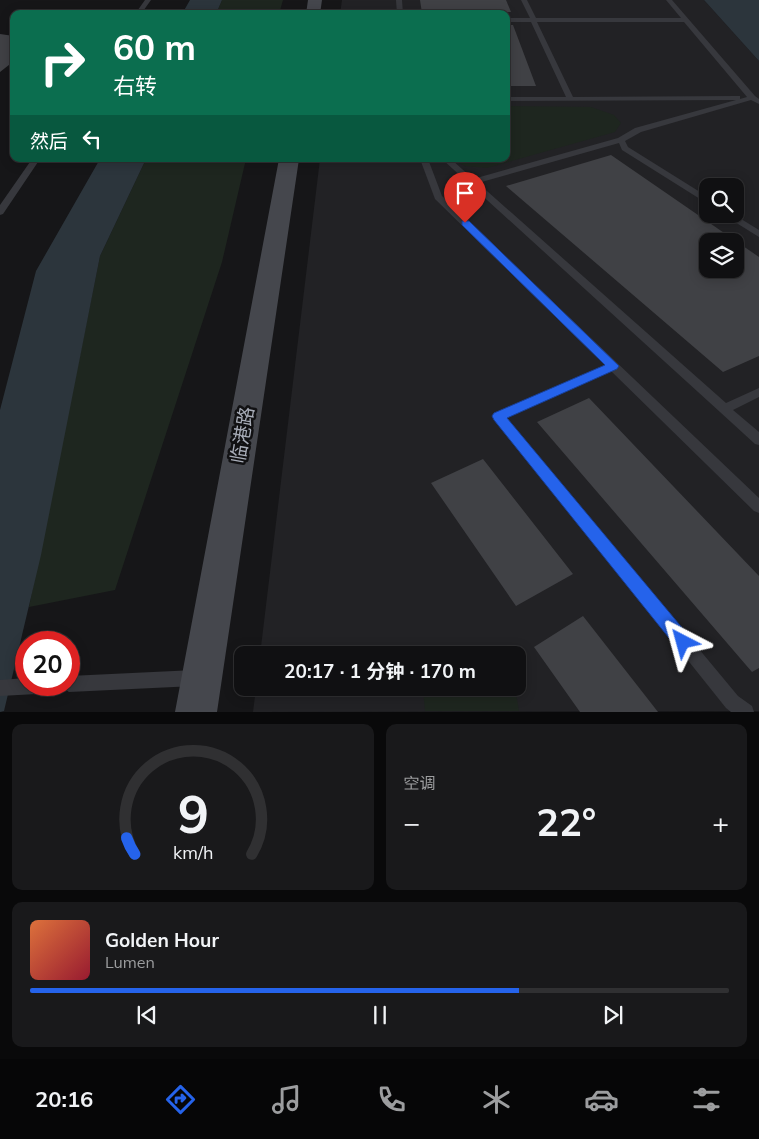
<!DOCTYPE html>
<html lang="zh">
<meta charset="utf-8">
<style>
:root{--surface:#101012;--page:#19191b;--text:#f1f3f6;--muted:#9c9d9f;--line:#303032;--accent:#2563eb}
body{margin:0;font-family:Mulish,"Noto Sans SC",sans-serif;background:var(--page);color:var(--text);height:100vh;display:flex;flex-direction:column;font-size:19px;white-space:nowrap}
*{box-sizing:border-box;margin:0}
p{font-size:16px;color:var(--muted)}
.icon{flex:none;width:28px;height:28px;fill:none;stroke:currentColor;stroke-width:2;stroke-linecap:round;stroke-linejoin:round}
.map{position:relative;height:712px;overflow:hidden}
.details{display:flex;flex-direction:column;gap:12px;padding:12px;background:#09090a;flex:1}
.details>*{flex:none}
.top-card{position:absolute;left:10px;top:10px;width:500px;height:152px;border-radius:10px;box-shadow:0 2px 12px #0003,0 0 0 1px var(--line);background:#0b6e4f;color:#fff;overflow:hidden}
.fabs{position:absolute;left:699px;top:178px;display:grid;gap:10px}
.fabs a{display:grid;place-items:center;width:45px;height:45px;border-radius:10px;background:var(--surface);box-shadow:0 2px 12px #0003,0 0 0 1px var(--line);font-size:25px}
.speed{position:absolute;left:15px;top:631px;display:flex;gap:10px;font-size:25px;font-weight:700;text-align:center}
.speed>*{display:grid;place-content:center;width:65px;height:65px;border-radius:50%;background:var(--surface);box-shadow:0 2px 12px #0003,0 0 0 1px var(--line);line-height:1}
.speed .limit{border:8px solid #d22;background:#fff;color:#111}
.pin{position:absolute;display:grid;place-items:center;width:42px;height:42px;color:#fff;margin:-51px -21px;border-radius:50% 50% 50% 0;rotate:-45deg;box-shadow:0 0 5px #0007}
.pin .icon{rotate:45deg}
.me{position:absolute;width:55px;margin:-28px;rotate:321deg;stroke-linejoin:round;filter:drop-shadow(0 0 4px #0008)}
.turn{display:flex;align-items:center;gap:18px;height:105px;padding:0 20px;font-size:22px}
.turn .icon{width:65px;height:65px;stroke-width:2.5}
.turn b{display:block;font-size:35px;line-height:42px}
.then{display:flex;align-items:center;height:48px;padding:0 20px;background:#0003;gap:10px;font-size:19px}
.big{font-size:38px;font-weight:700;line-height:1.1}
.details .tile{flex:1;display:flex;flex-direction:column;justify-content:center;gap:8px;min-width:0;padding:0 18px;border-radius:10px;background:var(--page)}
.details .dial{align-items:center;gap:0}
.dial svg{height:130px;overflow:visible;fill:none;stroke:var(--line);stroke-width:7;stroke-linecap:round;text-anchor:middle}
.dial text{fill:var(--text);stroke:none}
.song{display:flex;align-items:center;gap:15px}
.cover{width:60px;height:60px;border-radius:8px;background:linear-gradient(135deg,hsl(20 70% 55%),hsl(350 70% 35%))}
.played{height:5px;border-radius:2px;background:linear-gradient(90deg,var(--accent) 70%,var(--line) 70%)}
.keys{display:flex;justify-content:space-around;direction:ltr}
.heat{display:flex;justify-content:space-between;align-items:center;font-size:28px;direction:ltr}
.details .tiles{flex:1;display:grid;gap:12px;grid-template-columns:1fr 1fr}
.tile:last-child{grid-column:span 2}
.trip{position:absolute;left:234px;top:646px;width:292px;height:50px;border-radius:10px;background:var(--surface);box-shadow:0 2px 12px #0003,0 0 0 1px var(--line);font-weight:700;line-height:50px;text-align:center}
.dock{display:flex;height:80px;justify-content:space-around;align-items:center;background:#060607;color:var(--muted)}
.dock .icon{width:35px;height:35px}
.dock .selected{color:var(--accent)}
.dock b{font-size:22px;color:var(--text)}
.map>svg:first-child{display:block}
</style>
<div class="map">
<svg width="759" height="712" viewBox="0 0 759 712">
<rect width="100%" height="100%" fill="#161618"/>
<path fill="#222225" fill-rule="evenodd" d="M 342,0 L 704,0 L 759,61 L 759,711 L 253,712 L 256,688 L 518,688 L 518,655 L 260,655 L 320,159 L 506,159 L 506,14 L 340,14 ZM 708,186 L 735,186 L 735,214 L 708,214 ZM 708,241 L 735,241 L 735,269 L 708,269 Z"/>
<path fill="#1e261f" d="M 222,0 L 283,0 L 279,14 L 216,14 Z
M 506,106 L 591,107 L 614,115 L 621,123 L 615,132 L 487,168 L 465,166 L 451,159 L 506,159 Z
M 146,159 L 246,159 L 222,262 L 115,590 L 29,607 L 100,256 Z
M 423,688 L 515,688 L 519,711 L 425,711 Z"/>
<path fill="#2c353c" d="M 190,0 L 222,0 L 216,14 L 182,14 Z
M 704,0 L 759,0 L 759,61 Z
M 100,159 L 146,159 L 100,256 L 41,555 L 4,711 L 0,712 L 0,410 L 36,271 Z"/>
<path fill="#404145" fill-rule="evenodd" d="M 420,0 L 506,0 L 511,12 L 422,13 Z
M 506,25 L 513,25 L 536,86 L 506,86 Z
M 0,34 L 14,36 L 14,61 L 0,72 Z
M 611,155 L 759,257 L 759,356 L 723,372 L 506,186 ZM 708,241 L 735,241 L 735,269 L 708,269 Z
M 589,398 L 759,576 L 759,668 L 752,672 L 537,422 Z
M 483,459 L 573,574 L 516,606 L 431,483 Z
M 583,616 L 658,712 L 580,712 L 534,647 Z"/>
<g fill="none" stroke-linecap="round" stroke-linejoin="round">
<path fill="#37383d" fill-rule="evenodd" d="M 145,0 L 151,0 L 141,14 L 135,14 Z
M 396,0 L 402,0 L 403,14 L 397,14 Z
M 521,0 L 527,0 L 536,18 L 681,18 L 666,0 L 672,0 L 755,96 L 759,99 L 759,104 L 751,100 L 641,132 L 625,141 L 628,147 L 708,197 L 708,204 L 622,150 L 619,143 L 478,183 L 726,403 L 759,388 L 759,397 L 733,410 L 759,432 L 759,445 L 755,444 L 720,412 L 442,159 L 451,159 L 473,179 L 618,138 L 635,128 L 736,100 L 506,101 L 506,97 L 566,97 L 531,22 L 506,22 L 506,18 L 530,18 ZM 537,22 L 684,22 L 747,97 L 740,99 L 740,96 L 737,96 L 573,97 Z
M 32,159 L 40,159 L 3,214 L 0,215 L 0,205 Z
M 420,159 L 428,159 L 442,196 L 759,498 L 759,513 L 754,511 L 611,371 L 507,418 L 738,696 L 752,706 L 754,712 L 731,712 L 726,708 L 495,419 L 493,416 L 495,413 L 605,365 L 435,199 Z
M 722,214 L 733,214 L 759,230 L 759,237 Z
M 195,670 L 201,672 L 203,678 L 201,684 L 195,686 L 69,692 L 62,687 L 61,691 L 55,693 L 0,696 L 0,680 L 26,678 L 26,685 L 69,685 L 69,676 Z"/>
<path fill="#45474d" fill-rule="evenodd" d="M 308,0 L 322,0 L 320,14 L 306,14 Z
M 279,159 L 299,159 L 217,712 L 175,712 Z"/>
</g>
<path fill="#2563eb" stroke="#184099" d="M 462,221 L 469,221 L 619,366 L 617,369 L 507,418 L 689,636 L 691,642 L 689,648 L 683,650 L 677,648 L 494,420 L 492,416 L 494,413 L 605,365 L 462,225 Z"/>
<g text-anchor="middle" stroke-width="5" stroke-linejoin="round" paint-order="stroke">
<g font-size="19" fill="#a8adb8" stroke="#111113">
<text transform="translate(242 435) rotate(-80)" y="7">临港路</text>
</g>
</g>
</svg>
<div class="fabs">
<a><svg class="icon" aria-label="search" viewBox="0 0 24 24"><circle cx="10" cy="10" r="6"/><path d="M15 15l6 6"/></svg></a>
<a><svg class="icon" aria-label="layers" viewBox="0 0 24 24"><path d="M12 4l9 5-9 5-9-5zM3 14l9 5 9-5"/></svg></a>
</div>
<div class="speed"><div class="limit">20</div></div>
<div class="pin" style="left:465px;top:223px;background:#d93025"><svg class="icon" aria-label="arrive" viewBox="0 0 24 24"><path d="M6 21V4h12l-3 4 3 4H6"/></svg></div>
<svg class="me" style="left:683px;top:642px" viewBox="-20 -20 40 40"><path d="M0-17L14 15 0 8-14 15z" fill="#2563eb" stroke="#fff" stroke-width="4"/></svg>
<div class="trip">20:17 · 1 分钟 · 170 m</div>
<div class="top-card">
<div class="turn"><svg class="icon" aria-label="right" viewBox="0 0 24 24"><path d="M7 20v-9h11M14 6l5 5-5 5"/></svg><div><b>60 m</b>右转</div></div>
<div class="then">然后<svg class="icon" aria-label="left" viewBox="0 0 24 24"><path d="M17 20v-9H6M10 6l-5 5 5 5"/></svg></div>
</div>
</div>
<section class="details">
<div class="tiles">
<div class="tile dial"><svg viewBox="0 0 100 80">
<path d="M14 69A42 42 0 1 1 86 69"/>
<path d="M14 69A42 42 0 0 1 9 59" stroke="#2563eb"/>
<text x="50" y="56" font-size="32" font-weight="700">9</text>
<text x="50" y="72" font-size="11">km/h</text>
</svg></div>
<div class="tile"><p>空调</p>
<div class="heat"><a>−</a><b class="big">22°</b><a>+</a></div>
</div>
<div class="tile">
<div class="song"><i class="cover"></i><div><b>Golden Hour</b><p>Lumen</p></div></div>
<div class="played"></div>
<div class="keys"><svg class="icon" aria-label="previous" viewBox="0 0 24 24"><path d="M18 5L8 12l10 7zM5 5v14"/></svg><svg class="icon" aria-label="pause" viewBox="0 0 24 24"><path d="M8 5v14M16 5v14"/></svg><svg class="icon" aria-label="next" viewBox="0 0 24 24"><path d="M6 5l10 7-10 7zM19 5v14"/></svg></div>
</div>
</div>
</section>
<nav class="dock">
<b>20:16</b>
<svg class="icon selected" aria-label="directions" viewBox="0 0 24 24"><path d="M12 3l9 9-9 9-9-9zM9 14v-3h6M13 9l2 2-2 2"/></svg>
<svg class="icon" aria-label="music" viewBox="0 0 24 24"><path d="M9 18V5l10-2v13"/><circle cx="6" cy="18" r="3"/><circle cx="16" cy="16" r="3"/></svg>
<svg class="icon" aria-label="phone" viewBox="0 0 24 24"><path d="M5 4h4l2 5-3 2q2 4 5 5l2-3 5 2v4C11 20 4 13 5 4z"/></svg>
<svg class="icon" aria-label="climate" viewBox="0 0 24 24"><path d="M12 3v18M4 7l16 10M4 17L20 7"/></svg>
<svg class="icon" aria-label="car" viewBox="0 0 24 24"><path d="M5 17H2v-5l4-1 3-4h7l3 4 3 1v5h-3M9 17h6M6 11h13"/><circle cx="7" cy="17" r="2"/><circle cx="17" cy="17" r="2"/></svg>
<svg class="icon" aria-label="filters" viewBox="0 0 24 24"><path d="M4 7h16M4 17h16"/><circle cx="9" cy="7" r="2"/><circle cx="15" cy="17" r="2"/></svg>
</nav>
